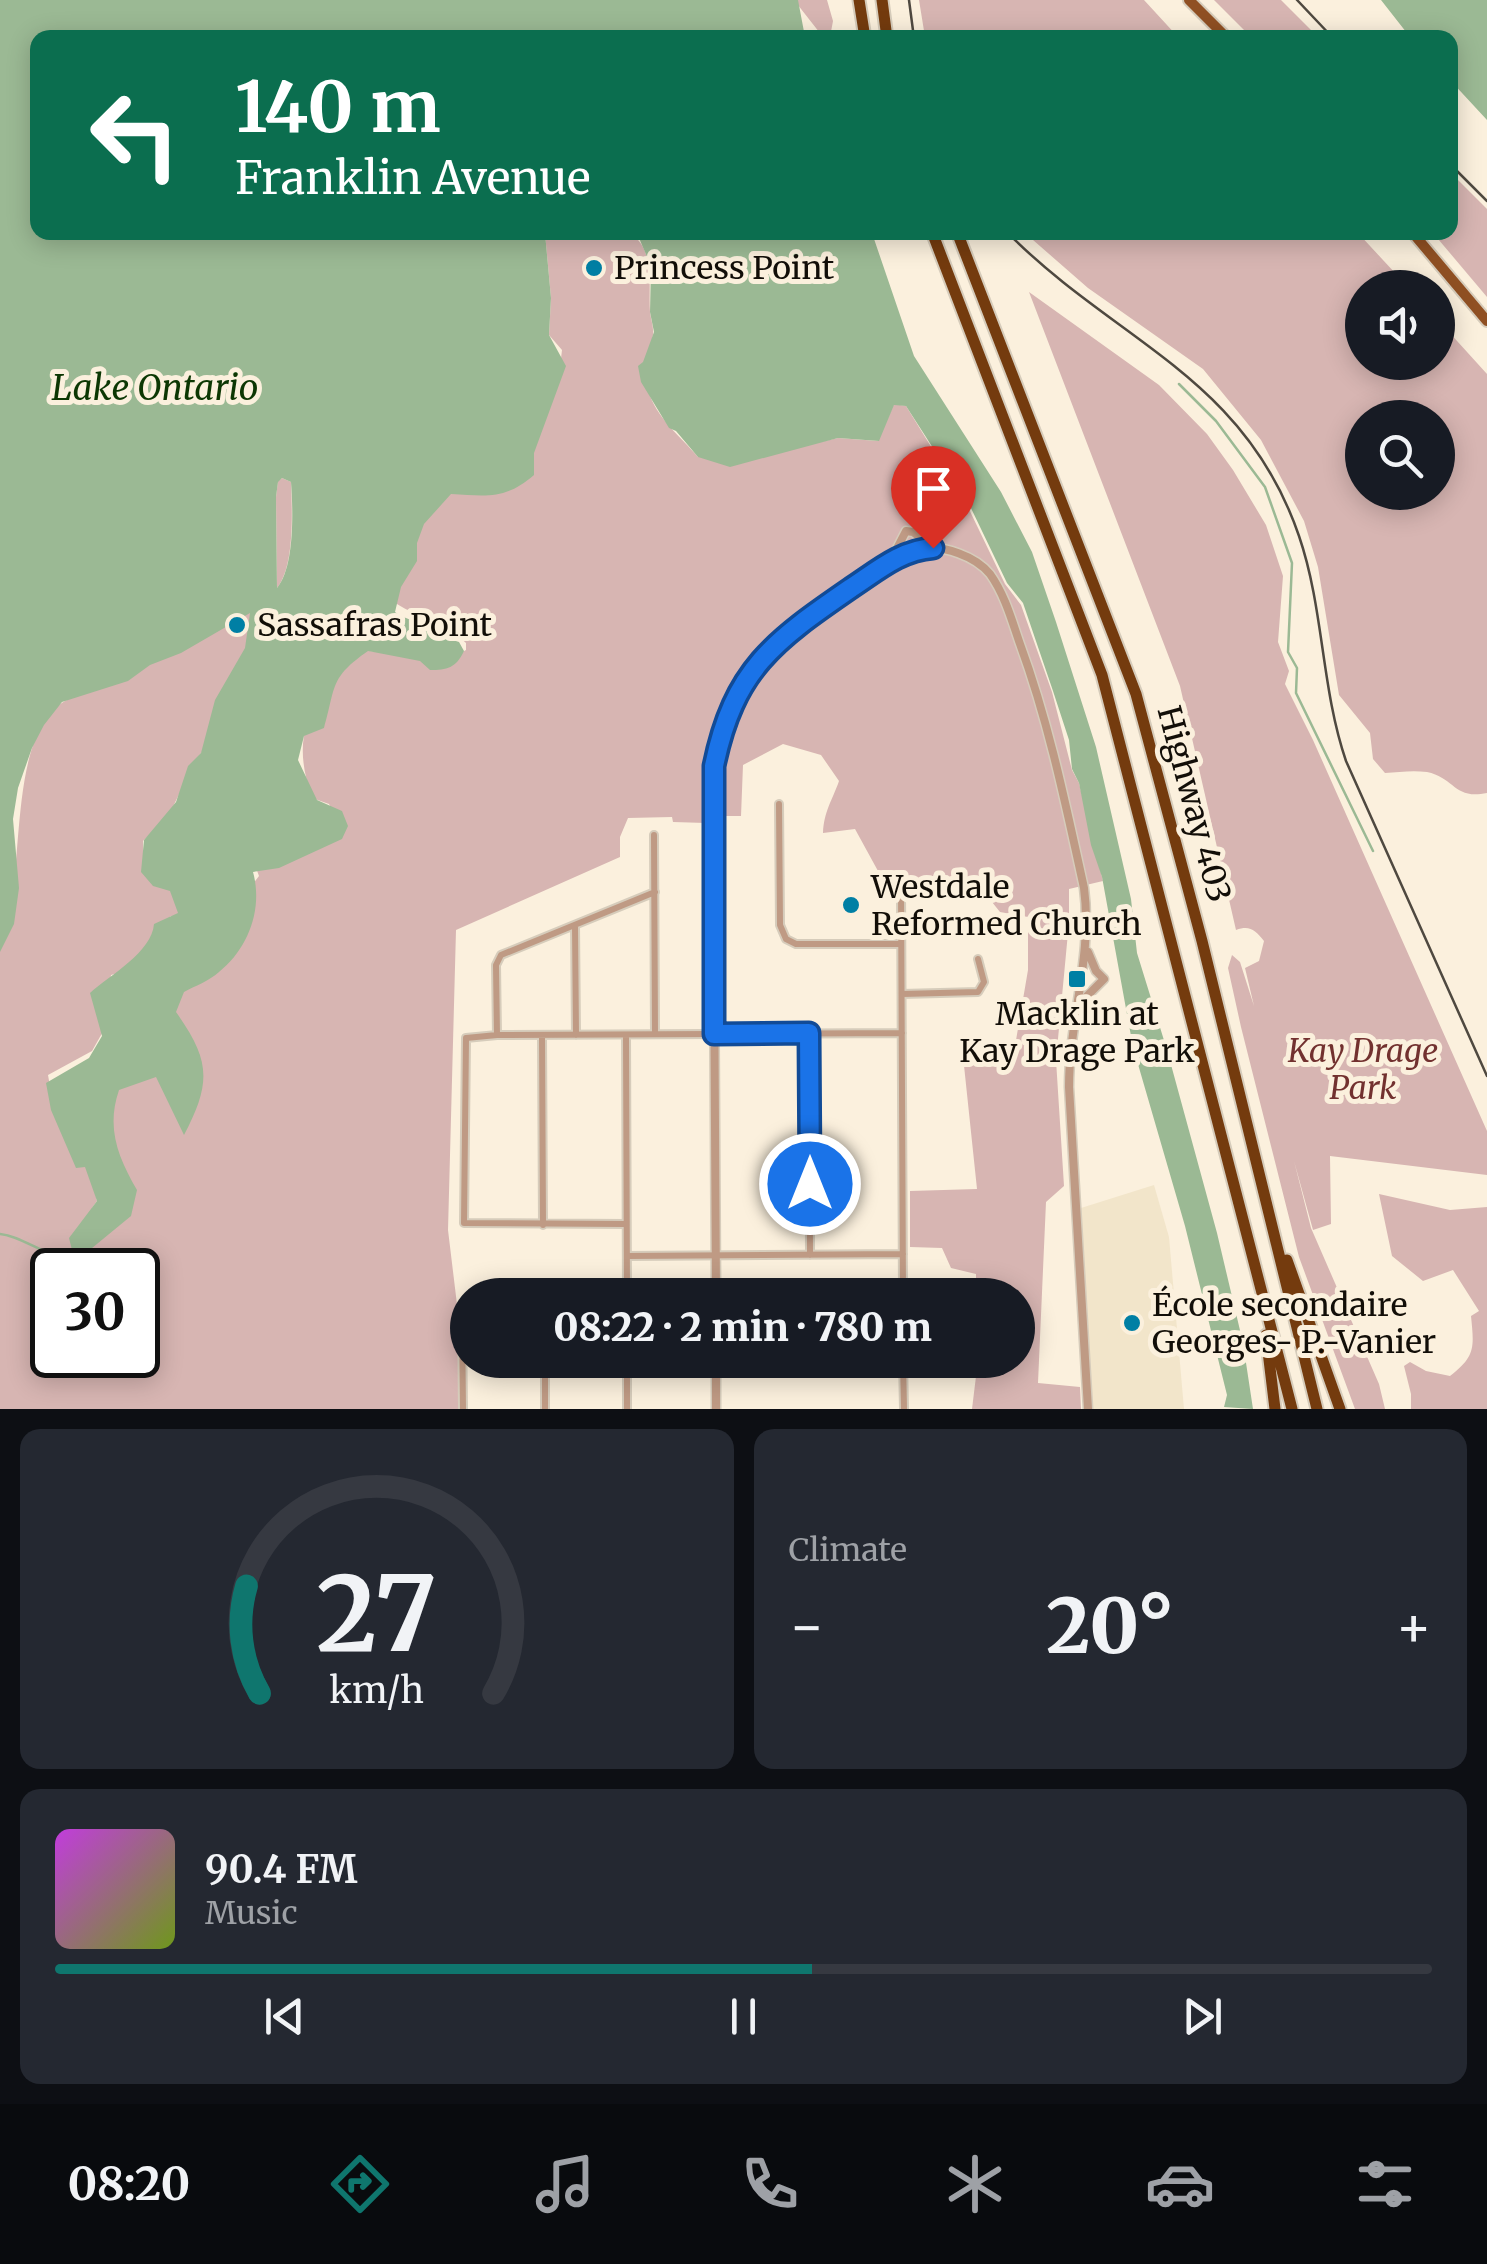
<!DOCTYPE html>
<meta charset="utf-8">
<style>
:root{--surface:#171b24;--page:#242831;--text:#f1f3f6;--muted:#9ea1a6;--line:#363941;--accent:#0f766e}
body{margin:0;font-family:Merriweather,serif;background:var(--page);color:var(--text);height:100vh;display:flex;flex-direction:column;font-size:38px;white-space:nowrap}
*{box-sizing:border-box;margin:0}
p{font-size:32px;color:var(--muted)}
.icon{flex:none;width:55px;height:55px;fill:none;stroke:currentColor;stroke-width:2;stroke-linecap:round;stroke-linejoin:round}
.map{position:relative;height:1409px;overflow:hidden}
.details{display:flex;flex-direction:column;gap:20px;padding:20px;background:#0d0f14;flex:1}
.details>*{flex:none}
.top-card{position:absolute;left:30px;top:30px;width:1428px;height:210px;border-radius:20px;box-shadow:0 5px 25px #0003;background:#0b6e4f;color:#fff;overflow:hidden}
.tools{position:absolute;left:1345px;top:270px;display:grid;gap:20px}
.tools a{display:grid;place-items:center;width:110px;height:110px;border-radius:50%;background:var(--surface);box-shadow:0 5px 25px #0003;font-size:50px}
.speed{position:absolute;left:30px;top:1248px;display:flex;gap:20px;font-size:50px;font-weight:700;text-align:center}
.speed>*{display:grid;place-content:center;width:130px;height:130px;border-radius:50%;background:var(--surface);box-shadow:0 5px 25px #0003;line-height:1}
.speed .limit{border:5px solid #111;border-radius:15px;background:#fff;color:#111}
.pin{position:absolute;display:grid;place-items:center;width:85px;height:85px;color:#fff;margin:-102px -42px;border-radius:50% 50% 50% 0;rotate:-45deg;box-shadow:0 0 10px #0007}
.pin .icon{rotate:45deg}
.me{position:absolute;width:110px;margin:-55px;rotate:0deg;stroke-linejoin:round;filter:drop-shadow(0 0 8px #0008)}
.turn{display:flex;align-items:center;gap:35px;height:210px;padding:0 40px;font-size:45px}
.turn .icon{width:130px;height:130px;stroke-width:2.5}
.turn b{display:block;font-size:70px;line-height:85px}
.big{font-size:75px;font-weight:800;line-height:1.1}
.details .card{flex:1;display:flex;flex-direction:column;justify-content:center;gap:15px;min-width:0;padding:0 35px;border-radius:20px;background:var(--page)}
.details .dial{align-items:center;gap:0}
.dial svg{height:260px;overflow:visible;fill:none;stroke:var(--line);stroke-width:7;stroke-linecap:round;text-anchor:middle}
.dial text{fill:var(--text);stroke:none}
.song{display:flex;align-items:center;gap:30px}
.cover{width:120px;height:120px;border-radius:15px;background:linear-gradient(135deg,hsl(290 70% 55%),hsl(80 70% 35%))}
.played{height:10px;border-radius:5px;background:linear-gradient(90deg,var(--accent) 55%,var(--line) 55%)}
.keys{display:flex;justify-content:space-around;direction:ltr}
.heat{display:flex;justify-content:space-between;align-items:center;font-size:55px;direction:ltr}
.details .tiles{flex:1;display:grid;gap:20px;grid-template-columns:1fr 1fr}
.card:last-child{grid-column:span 2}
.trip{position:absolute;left:450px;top:1278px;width:585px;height:100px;border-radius:50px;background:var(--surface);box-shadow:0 5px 25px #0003;font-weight:800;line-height:100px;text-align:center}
.tab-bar{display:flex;height:160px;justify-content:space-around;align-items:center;background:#090b0e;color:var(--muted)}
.tab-bar .icon{width:70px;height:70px}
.tab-bar .current{color:var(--accent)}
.tab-bar b{font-size:45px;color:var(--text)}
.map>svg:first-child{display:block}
</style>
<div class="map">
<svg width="1487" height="1409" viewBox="0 0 1487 1409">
<rect width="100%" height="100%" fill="#fbf0dd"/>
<path fill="#f2e5ca" d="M 1154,1185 L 1169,1237 L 1184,1409 L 1093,1409 L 1081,1208 Z"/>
<path fill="#d7b5b2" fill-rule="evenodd" d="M 794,0 L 827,0 L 833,21 L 830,37 L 823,37 Z
M 919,0 L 1144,0 L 1178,37 L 925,37 Z
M 1214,0 L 1281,0 L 1318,37 L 1251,37 Z
M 1450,172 L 1487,209 L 1487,297 L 1433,233 L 1450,232 Z
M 545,233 L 630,233 C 656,250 648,285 650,312 C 651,320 654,328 653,335 C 648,362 640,367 650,396 C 660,421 681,437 698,457 L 798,447 L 838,438 L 878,441 L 894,404 L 906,406 L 967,505 L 1005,584 L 1021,605 L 1052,692 L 1072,770 L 1079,783 L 1103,881 L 1069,889 L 1069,922 L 1056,1060 L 1064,1186 L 1046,1202 L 1038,1383 L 1080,1387 L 1081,1409 L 972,1409 L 978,1360 L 1018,1360 L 1018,1295 L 976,1295 L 976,1274 L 951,1268 L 942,1248 L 910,1247 L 910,1191 L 977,1189 L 963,1056 L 989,1048 L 1014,1052 L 1028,970 L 1028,917 L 1000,912 L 972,877 L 936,880 L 927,885 L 919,881 L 895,883 L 878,871 L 855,829 L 823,833 C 824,811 832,801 839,781 L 821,755 L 783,744 L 743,765 L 741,816 L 707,816 L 706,823 L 673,822 L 672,817 L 628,818 L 620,837 L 620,857 L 456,930 L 448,1230 L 459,1321 L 459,1409 L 0,1409 L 0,934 C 3,924 8,914 10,904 C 23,850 12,731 65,701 L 234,612 L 260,610 L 220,727 L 194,763 L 169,815 L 143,841 L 143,864 L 178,882 L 180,916 L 171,916 L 166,921 L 167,927 L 122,972 L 111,975 L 105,1028 L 92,1051 L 48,1075 L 53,1103 L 87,1159 L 97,1201 L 92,1208 L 99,1234 L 107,1087 L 168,996 L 259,876 L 255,865 L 336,819 L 329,804 L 312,798 C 287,725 316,703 361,650 L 447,660 L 466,650 L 466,643 C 457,633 413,614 397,604 L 396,600 L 420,516 L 559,375 L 562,350 L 549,335 L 551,298 ZM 52,1270 L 138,1270 L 138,1355 L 52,1355 Z
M 1025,233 L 1358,233 L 1408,287 L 1362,288 L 1362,362 L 1438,362 L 1438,320 L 1487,374 L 1487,793 C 1454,800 1455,778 1427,772 C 1413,770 1399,772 1385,773 L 1373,759 L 1370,733 L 1339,695 L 1318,567 L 1304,521 L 1261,440 L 1203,369 L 1088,288 ZM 1362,418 L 1438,418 L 1438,492 L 1362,492 Z
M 1029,292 L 1159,385 L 1207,434 L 1233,470 L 1266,525 L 1283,576 L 1278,642 L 1289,671 L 1285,684 L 1313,740 L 1487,1131 L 1487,1175 L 1330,1156 L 1331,1224 L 1313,1230 L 1294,1161 L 1311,1228 L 1379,1384 L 1385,1409 L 1355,1409 L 1299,1257 L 1241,1027 L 1228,968 L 1232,955 L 1240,962 L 1254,1006 L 1245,968 L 1259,961 L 1264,941 C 1255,930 1250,925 1236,930 L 1180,686 Z
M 282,478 L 291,482 C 292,510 295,566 277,588 L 276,497 L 278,481 Z
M 1379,1194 L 1450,1210 L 1487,1207 L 1487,1409 L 1411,1409 L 1411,1394 L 1404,1366 L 1410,1362 L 1426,1371 L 1450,1376 C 1476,1356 1474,1347 1471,1316 L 1479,1311 L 1453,1270 L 1423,1281 L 1392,1256 Z"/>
<path fill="#9bb994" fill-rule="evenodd" d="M 0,0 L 798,0 L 805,37 L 38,38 L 38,232 L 545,233 L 551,298 L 549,335 L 566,366 L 534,453 L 534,475 C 505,500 487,496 451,494 L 424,524 L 417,543 L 417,561 L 401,587 L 395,612 C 405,620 416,620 428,626 C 440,631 442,637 459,642 L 464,651 C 456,668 447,670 430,670 L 420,661 L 368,651 C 329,678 336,687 324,728 L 304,736 L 298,760 L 317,800 L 342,811 L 348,826 L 342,839 L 279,868 L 253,872 C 263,908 249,948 219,972 C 209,981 195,986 184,992 L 176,1012 C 210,1060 212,1082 184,1135 L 156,1077 L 119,1090 C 106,1128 118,1157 137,1190 L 131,1216 L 75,1262 L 69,1238 L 97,1201 L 85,1167 L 76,1168 L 51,1110 L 46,1083 L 89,1058 L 102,1036 L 90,993 C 110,975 152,952 154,924 L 178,913 L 170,891 L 153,886 L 141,872 L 144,840 L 176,802 L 188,766 L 201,753 L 215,700 L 245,648 L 250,613 L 181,653 L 150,665 L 128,681 L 62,702 L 44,725 L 32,748 L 18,788 L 13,819 L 19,888 L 14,924 L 0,952 ZM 282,478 L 291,482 C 293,509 295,567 277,588 L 276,497 L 278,482 Z
M 1381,0 L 1487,0 L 1487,120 L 1450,80 L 1450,38 L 1410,37 Z
M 630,233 L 872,233 L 914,356 L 1001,492 L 1032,552 L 1056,622 L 1096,747 L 1131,899 L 1137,953 L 1167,1050 L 1217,1233 L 1243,1343 L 1253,1409 L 1224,1407 L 1227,1395 L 1185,1226 L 1133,1047 L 1102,877 L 1091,845 L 1079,783 L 1072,769 L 1069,740 L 1053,691 L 1023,603 L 1007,583 L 969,504 L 906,406 L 894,405 L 879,441 L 838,438 L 730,467 L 698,457 L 676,431 L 669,428 L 641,382 L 638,366 L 643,362 L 654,332 L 650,312 L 651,266 L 639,238 Z"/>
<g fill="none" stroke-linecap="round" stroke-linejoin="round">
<path stroke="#9bb994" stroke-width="2.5" d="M 1179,384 L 1216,421 L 1265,487 L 1292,563 L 1288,652 L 1297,668 L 1296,693 L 1373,851
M 0,1234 C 21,1236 40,1253 62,1257 L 71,1250"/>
<defs>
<path id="minor" d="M 779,804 L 780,925 L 786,939 L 796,944 L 901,944
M 654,835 L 655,1034
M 901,887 L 903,1295
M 575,925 L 576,1035
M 902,994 L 978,992 L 984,982 L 978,959
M 809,1033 L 810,1255
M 497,1035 L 496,965 L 501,955 L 655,892
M 542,1035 L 543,1225
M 626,1035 L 627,1295
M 626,1224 L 464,1223 L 466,1038 L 497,1035 L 902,1033
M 627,1256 L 903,1254
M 545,1360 L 545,1409
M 627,1360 L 627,1409
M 903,1360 L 904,1409
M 463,1409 L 462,1320 L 468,1314"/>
<path id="tertiary" d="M 892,558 L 906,531 L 913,532 L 933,548
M 1080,1003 L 1104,979 L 1096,971 L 1088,952
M 716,1295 L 713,788 C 715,746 726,708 750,673 C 774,639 882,556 921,549 C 944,545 975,556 990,574 C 1005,595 1012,621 1020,644 C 1049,723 1066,806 1084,888 C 1093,956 1069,1020 1069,1087 L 1088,1409
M 716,1360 L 716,1409"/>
<path id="primary" d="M 1189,0 L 1227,38
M 1412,232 L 1487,321"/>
<path id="motorway" d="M 859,0 L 865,38
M 882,0 L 887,38
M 932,232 L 1102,675 L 1292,1409
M 957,232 L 1136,694 L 1202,941 L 1317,1409
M 1287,1260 L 1340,1409
M 1266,1335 L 1275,1409"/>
</defs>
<use href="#minor" stroke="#d6ccbb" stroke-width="10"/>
<use href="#tertiary" stroke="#d6ccbb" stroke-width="11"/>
<use href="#primary" stroke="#d6ccbb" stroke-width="14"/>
<use href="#motorway" stroke="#d6ccbb" stroke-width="15"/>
<use href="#minor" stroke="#bf9a84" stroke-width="6"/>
<use href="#tertiary" stroke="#bf9a84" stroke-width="8"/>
<use href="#primary" stroke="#905023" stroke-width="10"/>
<use href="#motorway" stroke="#743b0e" stroke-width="11"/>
<path stroke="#4f4940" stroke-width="2.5" d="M 909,0 L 914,38
M 1297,0 L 1333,38
M 1450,164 L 1487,201
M 1007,232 C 1115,342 1244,375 1299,536 C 1324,609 1321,688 1346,761 L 1487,1076"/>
</g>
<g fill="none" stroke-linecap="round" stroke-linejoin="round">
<defs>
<path id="route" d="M 810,1184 L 809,1033 L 714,1034 L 714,766 C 734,669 774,641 851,588 C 877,571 901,550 933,548"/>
</defs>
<use href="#route" stroke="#114b97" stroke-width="25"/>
<use href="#route" stroke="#1a73e8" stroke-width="18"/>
</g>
<g fill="#007fa4" stroke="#fbf0dd" stroke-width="4">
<circle cx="594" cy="268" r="10"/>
<circle cx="237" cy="625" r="10"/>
<circle cx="851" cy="905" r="10"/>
<rect x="1067" y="969" width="20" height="20" rx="5"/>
<circle cx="1132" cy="1323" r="10"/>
</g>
<g text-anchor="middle" stroke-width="10" stroke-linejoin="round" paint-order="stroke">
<g font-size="32" fill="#120e08" stroke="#fbf0dd" text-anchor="start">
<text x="614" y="279">Princess Point</text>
<text x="257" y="636">Sassafras Point</text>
<text x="871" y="898">Westdale<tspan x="871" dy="37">Reformed Church</tspan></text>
<text x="1077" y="1025" text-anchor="middle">Macklin at<tspan x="1077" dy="37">Kay Drage Park</tspan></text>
<text x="1152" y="1316">École secondaire<tspan x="1152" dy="37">Georges- P.-Vanier</tspan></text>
</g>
<g font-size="32" fill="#120e08" stroke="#fbf0dd">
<text transform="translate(1194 804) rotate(75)" y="11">Highway 403</text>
</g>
<g font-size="32" font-style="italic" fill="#72312f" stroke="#fbf0dd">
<text x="1363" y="1062">Kay Drage<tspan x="1363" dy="37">Park</tspan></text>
</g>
<g font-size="35" font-style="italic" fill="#0c3703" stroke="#fbf0dd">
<text x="155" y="400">Lake Ontario</text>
</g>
</g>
</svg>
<div class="tools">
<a><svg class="icon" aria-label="sound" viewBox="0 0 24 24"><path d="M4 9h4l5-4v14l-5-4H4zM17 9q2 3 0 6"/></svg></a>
<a><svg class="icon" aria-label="search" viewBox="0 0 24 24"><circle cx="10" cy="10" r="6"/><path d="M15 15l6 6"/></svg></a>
</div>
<div class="speed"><div class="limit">30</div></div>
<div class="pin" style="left:933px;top:548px;background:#d93025"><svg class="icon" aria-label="arrive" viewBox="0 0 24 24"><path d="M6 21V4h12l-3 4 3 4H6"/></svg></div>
<svg class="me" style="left:810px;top:1184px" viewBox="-20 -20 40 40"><circle r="17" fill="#1a73e8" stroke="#fff" stroke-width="3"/><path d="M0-11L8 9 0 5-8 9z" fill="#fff"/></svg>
<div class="trip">08:22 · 2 min · 780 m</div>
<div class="top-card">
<div class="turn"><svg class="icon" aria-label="left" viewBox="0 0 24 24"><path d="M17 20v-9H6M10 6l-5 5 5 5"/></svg><div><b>140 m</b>Franklin Avenue</div></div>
</div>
</div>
<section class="details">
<div class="tiles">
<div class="card dial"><svg viewBox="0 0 100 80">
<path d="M14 69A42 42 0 1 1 86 69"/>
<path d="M14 69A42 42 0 0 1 10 36" stroke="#0f766e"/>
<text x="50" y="56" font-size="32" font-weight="700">27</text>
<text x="50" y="72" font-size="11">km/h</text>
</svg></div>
<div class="card"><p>Climate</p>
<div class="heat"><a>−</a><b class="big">20°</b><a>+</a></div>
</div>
<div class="card">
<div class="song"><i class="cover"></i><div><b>90.4 FM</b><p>Music</p></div></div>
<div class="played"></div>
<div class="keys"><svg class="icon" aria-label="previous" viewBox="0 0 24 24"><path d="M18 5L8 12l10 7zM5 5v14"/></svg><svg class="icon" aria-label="pause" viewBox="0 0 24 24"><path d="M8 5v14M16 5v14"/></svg><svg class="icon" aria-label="next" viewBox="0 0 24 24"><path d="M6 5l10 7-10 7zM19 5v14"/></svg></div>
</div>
</div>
</section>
<nav class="tab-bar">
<b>08:20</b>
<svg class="icon current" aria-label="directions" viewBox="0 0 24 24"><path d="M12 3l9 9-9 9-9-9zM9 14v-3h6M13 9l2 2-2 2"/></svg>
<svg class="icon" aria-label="music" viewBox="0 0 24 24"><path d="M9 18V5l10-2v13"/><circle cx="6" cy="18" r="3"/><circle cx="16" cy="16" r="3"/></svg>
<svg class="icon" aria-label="phone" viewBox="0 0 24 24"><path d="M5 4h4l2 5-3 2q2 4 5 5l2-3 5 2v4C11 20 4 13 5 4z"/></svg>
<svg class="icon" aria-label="climate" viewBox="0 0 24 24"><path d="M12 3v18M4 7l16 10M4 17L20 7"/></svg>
<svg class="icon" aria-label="car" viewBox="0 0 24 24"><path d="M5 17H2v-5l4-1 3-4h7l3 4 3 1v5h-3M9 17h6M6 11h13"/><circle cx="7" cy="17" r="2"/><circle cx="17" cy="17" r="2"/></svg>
<svg class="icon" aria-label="filters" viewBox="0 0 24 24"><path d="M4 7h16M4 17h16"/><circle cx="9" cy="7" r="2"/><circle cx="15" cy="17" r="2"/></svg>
</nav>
